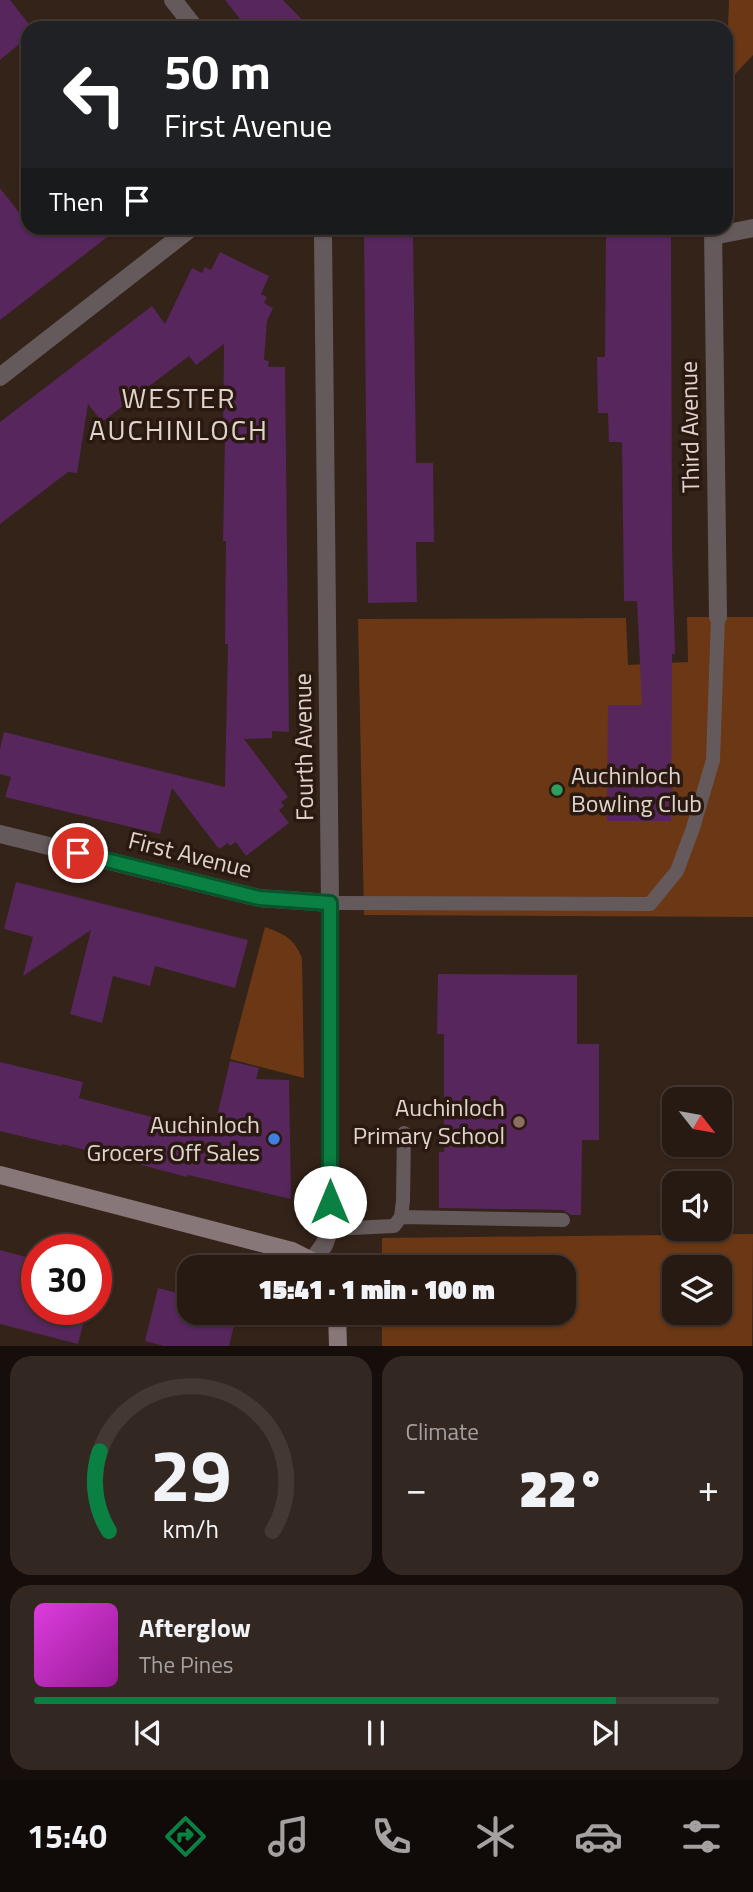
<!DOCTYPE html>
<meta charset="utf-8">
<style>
:root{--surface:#271a13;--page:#332721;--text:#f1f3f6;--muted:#a4a1a0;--line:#433833;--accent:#0b8043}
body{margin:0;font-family:"Titillium Web",sans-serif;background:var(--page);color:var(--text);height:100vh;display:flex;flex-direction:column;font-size:26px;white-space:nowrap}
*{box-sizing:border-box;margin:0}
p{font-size:23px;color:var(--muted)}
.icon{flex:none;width:38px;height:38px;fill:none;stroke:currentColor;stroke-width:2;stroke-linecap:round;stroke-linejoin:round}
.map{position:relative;height:1346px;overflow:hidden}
.sheet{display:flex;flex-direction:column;gap:10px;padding:10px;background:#150e0a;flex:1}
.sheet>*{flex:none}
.banner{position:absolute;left:21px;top:21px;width:712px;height:214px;border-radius:21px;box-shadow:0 2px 5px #0004,0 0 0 2px var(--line);background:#202124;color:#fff;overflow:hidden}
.needle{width:46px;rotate:121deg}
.fabs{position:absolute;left:662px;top:1087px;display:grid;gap:14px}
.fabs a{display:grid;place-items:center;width:70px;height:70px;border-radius:14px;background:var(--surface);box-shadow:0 2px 5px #0004,0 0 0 2px var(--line);font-size:35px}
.speed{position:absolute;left:21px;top:1234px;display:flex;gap:14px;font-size:35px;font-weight:700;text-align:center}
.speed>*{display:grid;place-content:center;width:91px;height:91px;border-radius:50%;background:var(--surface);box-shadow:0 2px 5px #0004,0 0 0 2px var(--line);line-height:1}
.speed .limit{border:10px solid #d22;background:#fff;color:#111}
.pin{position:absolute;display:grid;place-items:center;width:60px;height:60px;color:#fff;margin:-30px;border:4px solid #fff;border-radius:50%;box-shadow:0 2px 7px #0007}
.me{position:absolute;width:77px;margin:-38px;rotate:0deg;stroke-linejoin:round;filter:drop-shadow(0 0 5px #0008)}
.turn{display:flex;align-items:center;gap:24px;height:147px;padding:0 28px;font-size:32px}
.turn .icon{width:91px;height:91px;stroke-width:2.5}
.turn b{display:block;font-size:49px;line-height:60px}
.then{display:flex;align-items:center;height:66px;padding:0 28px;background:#0003;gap:14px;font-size:26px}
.big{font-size:52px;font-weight:800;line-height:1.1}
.sheet .card{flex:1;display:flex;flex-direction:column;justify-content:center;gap:10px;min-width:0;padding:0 24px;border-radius:21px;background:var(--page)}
.sheet .dial{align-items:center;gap:0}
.dial svg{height:182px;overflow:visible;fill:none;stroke:var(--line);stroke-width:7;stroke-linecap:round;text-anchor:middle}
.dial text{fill:var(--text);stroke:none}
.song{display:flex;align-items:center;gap:21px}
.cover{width:84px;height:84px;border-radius:10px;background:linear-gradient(135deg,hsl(300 70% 55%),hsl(300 70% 35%))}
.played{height:7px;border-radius:4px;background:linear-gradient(90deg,var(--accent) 85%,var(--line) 85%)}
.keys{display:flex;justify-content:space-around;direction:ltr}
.heat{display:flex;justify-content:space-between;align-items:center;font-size:38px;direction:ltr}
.sheet .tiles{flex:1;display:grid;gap:10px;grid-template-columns:1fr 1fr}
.card:last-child{grid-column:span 2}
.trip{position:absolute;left:177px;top:1255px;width:399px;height:70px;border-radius:21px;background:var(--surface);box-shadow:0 2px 5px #0004,0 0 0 2px var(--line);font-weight:800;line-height:70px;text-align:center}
.tabs{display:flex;height:112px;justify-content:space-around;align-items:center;background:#100a08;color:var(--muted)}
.tabs .icon{width:49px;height:49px}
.tabs .current{color:var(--accent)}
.tabs b{font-size:32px;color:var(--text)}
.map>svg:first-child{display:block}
</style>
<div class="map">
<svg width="753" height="1346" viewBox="0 0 753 1346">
<rect width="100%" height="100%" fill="#342319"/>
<path fill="#6b3714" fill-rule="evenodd" d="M 729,0 L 753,0 L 753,55 L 726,84 Z
M 687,617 L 753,617 L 753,917 L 364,915 L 358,619 L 626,618 L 628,665 L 688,662 Z
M 265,927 C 284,934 294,938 302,958 L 304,1078 L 230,1059 Z
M 753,1234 L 752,1346 L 382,1346 L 382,1313 L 564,1312 L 564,1267 L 382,1267 L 382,1238 ZM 719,1267 L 719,1312 L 674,1312 L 674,1267 Z"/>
<path fill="#56265c" d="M 0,0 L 10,0 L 32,28 L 28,28 L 28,37 L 0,60 Z
M 225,0 L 283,0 L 310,28 L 247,28 Z
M 0,188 L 28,224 L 28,228 L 119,228 L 0,320 Z
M 606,233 L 671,233 L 672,547 L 675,654 L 672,654 L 671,821 L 607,821 L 608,705 L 642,705 L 637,601 L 624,601 L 622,442 L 609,442 L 608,413 L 598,413 L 597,357 L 605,357 Z
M 413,234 L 416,463 L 433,463 L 434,542 L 416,542 L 417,602 L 368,603 L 364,235 Z
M 220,252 L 269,276 L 261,294 L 267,297 L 264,303 L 273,308 L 267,321 L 264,360 L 269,361 L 268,367 L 285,367 L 289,732 L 272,731 L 272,738 L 244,739 L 288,797 L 281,802 L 284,806 L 279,810 L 289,823 L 246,856 L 236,842 L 230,846 L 228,843 L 219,849 L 172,788 L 160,834 L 5,797 L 11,777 L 0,774 L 0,749 L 4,732 L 225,787 L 228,644 L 225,644 L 226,541 L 223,541 L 225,438 L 223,438 L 224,344 L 196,365 L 189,356 L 102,422 L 88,404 L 77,473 L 68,472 L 0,524 L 0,422 L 152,306 L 165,324 L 192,268 L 202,273 L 205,267 L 211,270 Z
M 16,882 L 248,940 L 235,988 L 155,966 L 150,986 L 113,976 L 102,1023 L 70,1014 L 91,930 L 23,976 L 33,937 L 4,929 Z
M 438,974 L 577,975 L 577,1044 L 599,1044 L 599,1140 L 582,1140 L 581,1215 L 571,1215 L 563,1210 L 439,1208 L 439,1152 L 444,1152 L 444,1034 L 437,1034 Z
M 230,1061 L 259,1068 L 256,1079 L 289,1080 L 291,1199 L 188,1175 L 187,1177 L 62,1144 L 62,1146 L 0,1131 L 0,1062 L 83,1082 L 79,1098 L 213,1133 Z
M 0,1250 L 37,1260 L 37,1309 L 87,1309 L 78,1344 L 0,1324 Z
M 158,1288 L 189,1296 L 189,1312 L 237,1312 L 229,1346 L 164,1346 L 145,1341 Z"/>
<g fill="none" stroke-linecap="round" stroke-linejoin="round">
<path stroke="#655a5b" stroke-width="14" d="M 330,903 L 650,904 L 677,871 L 693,828 L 713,760 L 718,617
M 401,1217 L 563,1220
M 330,1229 L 394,1226 L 401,1217 L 403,1201 L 404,1133"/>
<path stroke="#655a5b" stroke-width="18" d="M 173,0 L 195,28
M 713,228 L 718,617
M 713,236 L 753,228
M 0,377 L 191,228
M 0,834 L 259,898 L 330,903
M 312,1261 L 324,1245 L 330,1229 L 330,903 L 323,235 L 321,228"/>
<path stroke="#887779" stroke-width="18" d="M 0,1175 L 292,1251 L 312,1261 L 318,1267
M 337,1312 L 338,1346"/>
</g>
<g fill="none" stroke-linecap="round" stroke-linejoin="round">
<defs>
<path id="route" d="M 78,853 L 259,898 L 330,903 L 330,1202"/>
</defs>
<use href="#route" stroke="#07532c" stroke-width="18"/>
<use href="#route" stroke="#0b8043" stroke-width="12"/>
</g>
<circle fill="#2e9e5b" stroke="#2a1910" stroke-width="2.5" cx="557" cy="790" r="7"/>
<circle fill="#8d6e63" stroke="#2a1910" stroke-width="2.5" cx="519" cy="1122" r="7"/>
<circle fill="#3f7fe0" stroke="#2a1910" stroke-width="2.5" cx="274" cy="1139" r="7"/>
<g text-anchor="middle" stroke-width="7" stroke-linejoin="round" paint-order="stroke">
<g font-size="24" fill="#e0d4ce" stroke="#2a1910">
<text transform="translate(690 427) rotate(-91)" y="8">Third Avenue</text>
<text transform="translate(304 747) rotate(-91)" y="8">Fourth Avenue</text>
<text transform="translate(190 855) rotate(14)" y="8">First Avenue</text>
</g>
<g font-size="24" fill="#e0d4ce" stroke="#2a1910" text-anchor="end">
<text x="571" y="784" text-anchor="start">Auchinloch<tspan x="571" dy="28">Bowling Club</tspan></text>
<text x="505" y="1116">Auchinloch<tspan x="505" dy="28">Primary School</tspan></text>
<text x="260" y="1133">Auchinloch<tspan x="260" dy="28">Grocers Off Sales</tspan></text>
</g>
<g font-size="28" letter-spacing="2" fill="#e0d4ce" stroke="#2a1910">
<text x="179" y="408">WESTER<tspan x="179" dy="32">AUCHINLOCH</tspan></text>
</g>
</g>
</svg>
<div class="fabs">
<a><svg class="needle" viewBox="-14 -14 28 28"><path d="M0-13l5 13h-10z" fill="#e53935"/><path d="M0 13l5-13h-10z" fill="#a4a1a0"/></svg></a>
<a><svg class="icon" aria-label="sound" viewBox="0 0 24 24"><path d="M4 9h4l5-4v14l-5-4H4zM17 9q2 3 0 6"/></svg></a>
<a><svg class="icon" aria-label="layers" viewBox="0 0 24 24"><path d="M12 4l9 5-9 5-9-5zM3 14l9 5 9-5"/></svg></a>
</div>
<div class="speed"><div class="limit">30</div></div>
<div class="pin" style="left:78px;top:853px;background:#d93025"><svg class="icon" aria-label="arrive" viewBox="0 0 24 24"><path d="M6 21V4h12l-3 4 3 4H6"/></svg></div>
<svg class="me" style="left:330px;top:1202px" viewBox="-20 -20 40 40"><circle r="19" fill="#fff"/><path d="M0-13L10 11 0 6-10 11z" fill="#0b8043"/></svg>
<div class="trip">15:41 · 1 min · 100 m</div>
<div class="banner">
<div class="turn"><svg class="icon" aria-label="left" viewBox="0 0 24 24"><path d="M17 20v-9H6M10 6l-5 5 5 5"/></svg><div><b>50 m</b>First Avenue</div></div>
<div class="then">Then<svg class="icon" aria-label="arrive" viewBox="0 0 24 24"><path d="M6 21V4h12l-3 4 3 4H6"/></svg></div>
</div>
</div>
<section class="sheet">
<div class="tiles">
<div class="card dial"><svg viewBox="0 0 100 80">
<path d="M14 69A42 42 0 1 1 86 69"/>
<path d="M14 69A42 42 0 0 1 10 34" stroke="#0b8043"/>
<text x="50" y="56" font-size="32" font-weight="700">29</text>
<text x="50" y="72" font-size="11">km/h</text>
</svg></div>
<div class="card"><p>Climate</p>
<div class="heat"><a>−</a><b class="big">22°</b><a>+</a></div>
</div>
<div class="card">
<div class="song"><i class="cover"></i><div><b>Afterglow</b><p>The Pines</p></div></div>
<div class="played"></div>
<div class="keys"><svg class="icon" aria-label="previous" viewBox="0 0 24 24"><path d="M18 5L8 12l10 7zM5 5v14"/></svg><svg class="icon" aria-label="pause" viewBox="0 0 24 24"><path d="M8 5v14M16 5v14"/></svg><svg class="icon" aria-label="next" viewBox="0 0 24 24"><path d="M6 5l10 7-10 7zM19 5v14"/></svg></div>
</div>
</div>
</section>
<nav class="tabs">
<b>15:40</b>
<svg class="icon current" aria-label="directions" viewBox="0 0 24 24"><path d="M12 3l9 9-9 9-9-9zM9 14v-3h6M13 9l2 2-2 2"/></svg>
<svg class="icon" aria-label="music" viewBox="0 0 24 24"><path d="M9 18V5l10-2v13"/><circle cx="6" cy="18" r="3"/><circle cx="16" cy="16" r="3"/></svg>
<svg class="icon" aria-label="phone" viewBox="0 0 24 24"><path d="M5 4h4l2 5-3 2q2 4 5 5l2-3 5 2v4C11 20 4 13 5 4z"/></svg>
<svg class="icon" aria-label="climate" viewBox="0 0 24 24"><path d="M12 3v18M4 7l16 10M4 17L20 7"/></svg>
<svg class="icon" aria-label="car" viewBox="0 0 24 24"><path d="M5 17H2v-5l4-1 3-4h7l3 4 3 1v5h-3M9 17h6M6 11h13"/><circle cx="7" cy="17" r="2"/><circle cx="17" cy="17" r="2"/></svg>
<svg class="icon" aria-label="filters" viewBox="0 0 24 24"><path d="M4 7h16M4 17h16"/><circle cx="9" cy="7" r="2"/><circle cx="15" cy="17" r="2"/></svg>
</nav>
